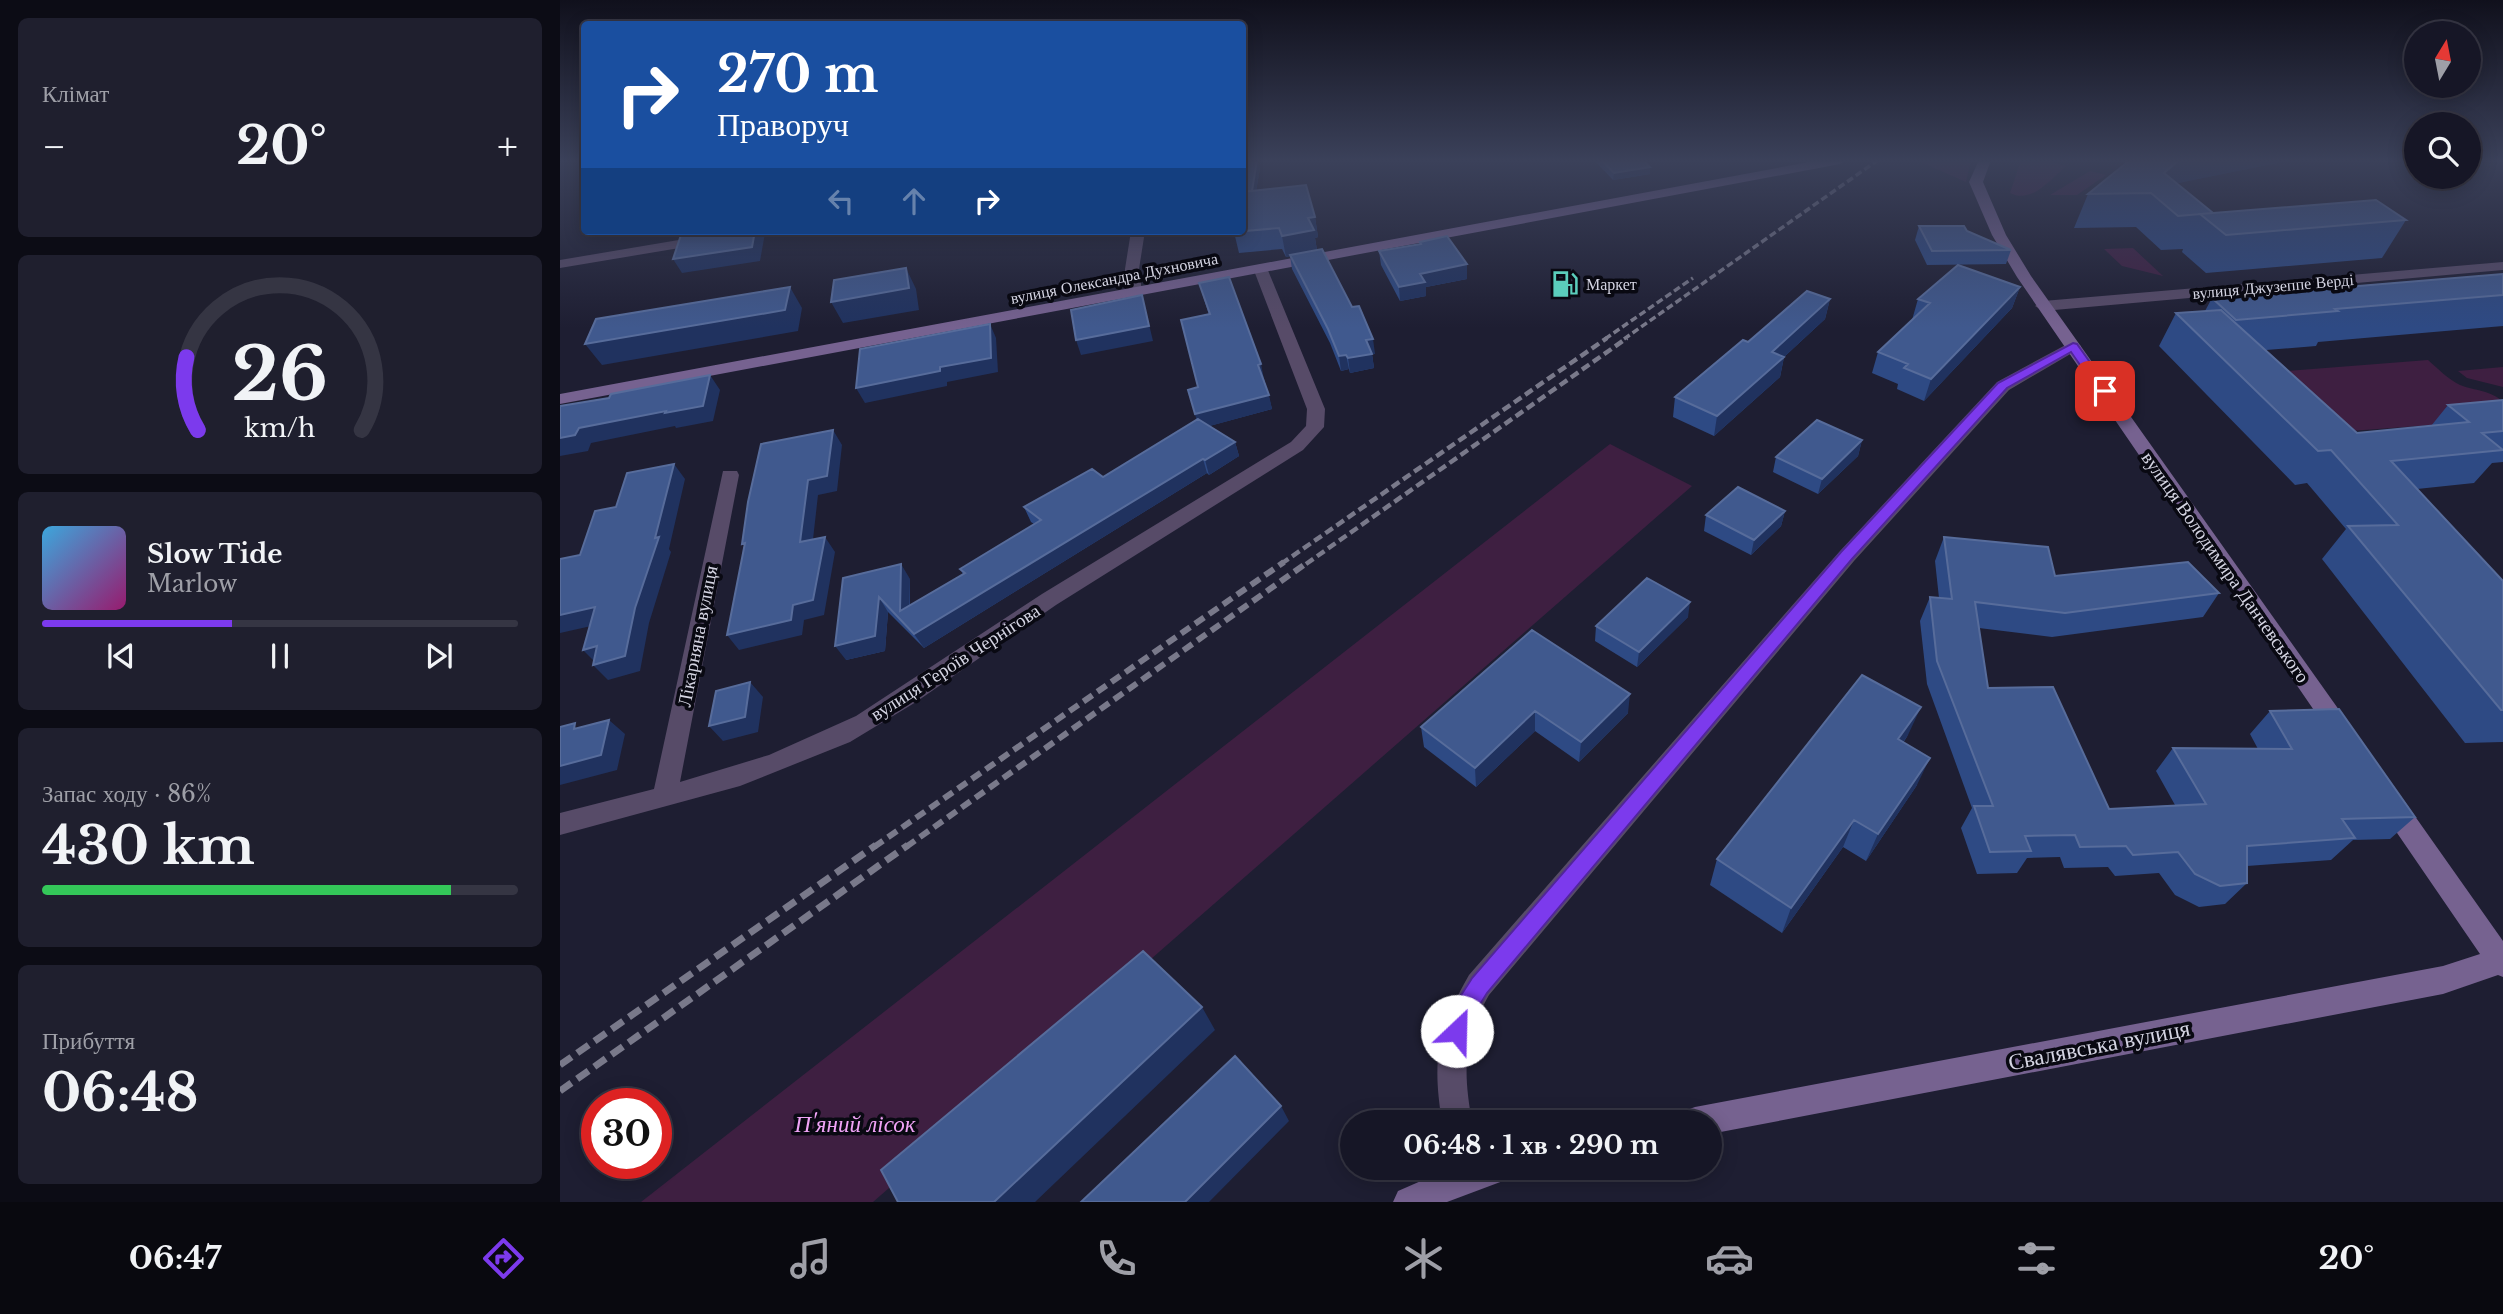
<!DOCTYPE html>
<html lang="uk">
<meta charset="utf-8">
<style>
:root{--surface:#161626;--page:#1f1f2e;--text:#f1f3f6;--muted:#9e9fa7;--line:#353543;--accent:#7c3aed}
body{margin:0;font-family:"Libre Baskerville",serif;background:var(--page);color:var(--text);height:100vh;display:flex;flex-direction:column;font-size:26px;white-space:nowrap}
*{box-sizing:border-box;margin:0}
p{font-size:23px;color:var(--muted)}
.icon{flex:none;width:38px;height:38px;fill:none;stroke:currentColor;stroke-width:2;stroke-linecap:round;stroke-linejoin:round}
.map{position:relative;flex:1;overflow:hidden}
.drawer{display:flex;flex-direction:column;gap:18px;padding:18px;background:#0c0c15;width:560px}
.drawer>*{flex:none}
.guide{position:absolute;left:21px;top:21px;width:665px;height:214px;border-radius:7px;box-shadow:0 4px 18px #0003,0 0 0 2px var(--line);background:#1a4fa0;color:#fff;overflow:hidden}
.needle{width:46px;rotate:10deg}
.buttons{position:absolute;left:1844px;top:21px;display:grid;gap:14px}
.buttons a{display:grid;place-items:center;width:77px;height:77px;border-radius:50%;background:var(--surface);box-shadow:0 4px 18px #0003,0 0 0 2px var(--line);font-size:35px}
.speed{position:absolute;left:21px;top:1088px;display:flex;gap:14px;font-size:35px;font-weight:700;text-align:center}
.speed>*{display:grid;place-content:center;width:91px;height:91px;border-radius:50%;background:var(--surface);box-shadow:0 4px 18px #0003,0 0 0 2px var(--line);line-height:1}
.speed .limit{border:10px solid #d22;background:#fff;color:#111}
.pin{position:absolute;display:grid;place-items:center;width:60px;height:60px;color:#fff;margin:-30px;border-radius:14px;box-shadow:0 4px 10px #0006}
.me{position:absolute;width:77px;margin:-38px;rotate:24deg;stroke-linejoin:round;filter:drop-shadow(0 0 5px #0008)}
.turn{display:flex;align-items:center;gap:24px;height:147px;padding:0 21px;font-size:32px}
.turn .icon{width:91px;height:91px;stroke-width:2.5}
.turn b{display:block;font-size:49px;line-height:60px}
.lanes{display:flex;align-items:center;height:66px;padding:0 21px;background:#0003;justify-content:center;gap:35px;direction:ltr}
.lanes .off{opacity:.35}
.big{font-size:52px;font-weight:800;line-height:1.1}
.drawer .tile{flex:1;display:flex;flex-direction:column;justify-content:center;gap:10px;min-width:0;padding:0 24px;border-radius:10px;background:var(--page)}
.drawer .dial{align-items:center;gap:0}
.dial svg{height:182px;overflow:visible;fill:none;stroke:var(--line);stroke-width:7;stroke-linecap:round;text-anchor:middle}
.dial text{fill:var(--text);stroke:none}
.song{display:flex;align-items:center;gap:21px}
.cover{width:84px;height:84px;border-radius:10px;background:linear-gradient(135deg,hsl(200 70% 55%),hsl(320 70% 35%))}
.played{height:7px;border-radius:4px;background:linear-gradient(90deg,var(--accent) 40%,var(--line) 40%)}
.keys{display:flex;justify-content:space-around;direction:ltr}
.heat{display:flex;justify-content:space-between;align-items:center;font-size:38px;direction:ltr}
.charge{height:10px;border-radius:5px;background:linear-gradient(90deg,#34c759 86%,var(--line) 0)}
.trip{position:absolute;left:780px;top:1110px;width:382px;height:70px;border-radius:35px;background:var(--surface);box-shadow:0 4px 18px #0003,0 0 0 2px var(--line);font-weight:800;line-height:70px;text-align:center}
.menu{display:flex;height:112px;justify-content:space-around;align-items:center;background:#09090f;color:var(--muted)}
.menu .icon{width:49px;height:49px}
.menu .active{color:var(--accent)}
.menu b{font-size:32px;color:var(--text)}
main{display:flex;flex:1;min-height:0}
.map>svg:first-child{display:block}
</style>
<main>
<section class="drawer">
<div class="tile"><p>Клімат</p>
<div class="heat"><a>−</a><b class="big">20°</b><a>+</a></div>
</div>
<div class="tile dial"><svg viewBox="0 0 100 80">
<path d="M14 69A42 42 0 1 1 86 69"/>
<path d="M14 69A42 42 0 0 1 9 37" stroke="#7c3aed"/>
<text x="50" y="56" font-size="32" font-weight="700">26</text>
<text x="50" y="72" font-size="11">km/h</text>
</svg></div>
<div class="tile">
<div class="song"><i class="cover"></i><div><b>Slow Tide</b><p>Marlow</p></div></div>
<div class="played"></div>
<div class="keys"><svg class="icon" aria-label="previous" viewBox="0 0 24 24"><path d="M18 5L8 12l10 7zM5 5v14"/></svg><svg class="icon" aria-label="pause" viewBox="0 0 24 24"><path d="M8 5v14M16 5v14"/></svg><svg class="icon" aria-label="next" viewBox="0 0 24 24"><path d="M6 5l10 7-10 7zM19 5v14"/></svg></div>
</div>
<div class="tile"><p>Запас ходу · 86%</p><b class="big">430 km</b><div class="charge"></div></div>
<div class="tile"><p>Прибуття</p><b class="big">06:48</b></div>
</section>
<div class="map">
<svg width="1943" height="1202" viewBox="0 0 1943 1202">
<rect width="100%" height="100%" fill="#1e1e32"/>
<path fill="#3e1f41" d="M 1356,160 L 1411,160 L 1406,182 Z
M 1461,160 L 1486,160 L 1506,166 C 1490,180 1472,204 1450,193 Z
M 1530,171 L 1546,175 L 1517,195 L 1490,195 Z
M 1573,248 L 1603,276 L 1562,266 L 1544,249 Z
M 1868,360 C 1877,368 1889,380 1900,385 C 1915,391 1931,390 1943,402 L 1943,420 L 1790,431 L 1727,371 Z
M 1943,367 L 1943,387 L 1907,378 L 1898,371 Z
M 1050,444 L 1132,486 L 313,1202 L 81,1202 Z"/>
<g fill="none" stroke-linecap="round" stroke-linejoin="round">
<path fill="#574b68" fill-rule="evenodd" d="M 172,231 L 204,231 L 197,235 L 0,268 L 0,260 Z
M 571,231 L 585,231 L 579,269 L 582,292 L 574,297 L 566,292 L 565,269 Z
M 1943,262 L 1943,270 L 1483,311 L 1475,306 L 1483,301 Z
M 700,264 L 707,268 L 765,409 L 764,427 L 743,450 L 496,605 L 356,702 L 290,742 L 180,786 L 0,835 L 0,813 L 94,789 L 163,471 L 177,471 L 179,475 L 120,782 L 209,755 L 296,716 L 482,594 L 731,442 L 746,426 L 747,409 L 693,268 Z
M 1513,341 L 1521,346 L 1519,349 L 1449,390 L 1294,561 L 929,995 C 903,1041 903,1070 912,1122 L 882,1122 C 872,1059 877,1031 909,975 L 1280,551 L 1437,382 Z"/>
<path fill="#766290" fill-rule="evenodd" d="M 1260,160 L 1286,160 L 1280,164 L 0,404 L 0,394 Z
M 1419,160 L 1431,160 L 1423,182 L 1446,235 L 1471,276 L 1789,724 L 1793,731 L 1789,738 L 1781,741 L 1773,738 L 1457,277 L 1432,235 L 1409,182 Z
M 1831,792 L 1840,795 L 1943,941 L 1943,977 L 1938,975 L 1883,994 L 1150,1134 L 1150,1122 L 1120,1122 L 1124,1111 L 1135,1107 L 1883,966 L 1920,954 L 1822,811 L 1819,803 L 1822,795 Z
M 893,1167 L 956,1167 L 951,1178 L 887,1202 L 833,1202 L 838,1191 Z"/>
<path stroke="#79798a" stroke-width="3.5" stroke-dasharray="7 3.5" stroke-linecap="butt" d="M 1045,339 L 1133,278
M 1064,339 L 1318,160"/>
<path stroke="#79798a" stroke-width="4.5" stroke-dasharray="9 4.5" stroke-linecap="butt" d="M 721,564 L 1047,338
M 746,564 L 1067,338"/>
<path stroke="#79798a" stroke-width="6" stroke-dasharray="11 6" stroke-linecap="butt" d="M 314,847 L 724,562
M 346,847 L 748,562"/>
<path stroke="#79798a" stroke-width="7" stroke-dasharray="14 7" stroke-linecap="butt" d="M 0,1065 L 316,845
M 0,1091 L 348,845"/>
</g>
<path fill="#2e4a84" d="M 1034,160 L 1083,160 L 1090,174 L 1053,180 Z
M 1732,160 L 1616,183 L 1652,213 L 1846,220 L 1822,258 L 1646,273 L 1622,252 L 1623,249 L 1601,250 L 1576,227 L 1514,228 L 1528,194 Z
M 700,168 L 696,191 L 755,217 L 758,237 L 755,238 L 757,250 L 815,354 L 812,354 L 814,368 L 790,373 L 789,369 L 781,371 L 770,343 L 732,269 L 730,256 L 726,257 L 722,249 L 679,253 L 674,232 Z
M 1359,226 L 1407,231 L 1451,250 L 1446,264 L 1367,265 L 1355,240 Z
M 860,242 L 907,264 L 907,279 L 866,287 L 866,296 L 840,301 L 821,265 L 819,251 L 860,244 Z
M 1943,274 L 1943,326 L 1758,342 L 1756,346 L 1706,350 L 1797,433 L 1871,426 L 1888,405 L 1943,400 L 1943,462 L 1932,463 L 1914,483 L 1857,489 L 1943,581 L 1943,742 L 1905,743 L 1762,559 L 1786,529 L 1747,483 L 1735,485 L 1599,346 L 1616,313 L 1645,311 L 1652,298 Z
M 639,283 L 704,379 L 712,409 L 649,426 L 675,442 L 679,456 L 649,475 L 647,473 L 364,648 L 328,612 L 325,651 L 286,660 L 283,578 L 350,579 L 350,605 L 403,574 L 400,569 L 474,524 L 471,522 L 464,507 L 543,477 L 637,420 L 628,390 L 638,387 L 649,315 Z
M 1460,287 L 1452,308 L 1364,401 L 1337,389 L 1338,384 L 1312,373 L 1318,352 L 1352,320 L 1358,299 Z
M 1270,299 L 1265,319 L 1224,357 L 1220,377 L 1154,436 L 1113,417 L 1115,397 L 1188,342 Z
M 1302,440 L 1298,456 L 1258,494 L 1213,472 L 1216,457 Z
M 1225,511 L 1221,526 L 1191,555 L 1144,531 L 1146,515 Z
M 1384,537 L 1495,576 L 1659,593 L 1643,617 L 1492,637 L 1419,628 L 1428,688 L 1549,809 L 1615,805 L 1596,771 L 1613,748 L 1698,749 L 1690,734 L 1710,711 L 1855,817 L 1830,839 L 1793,840 L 1771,860 L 1687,866 L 1687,883 L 1665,904 L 1639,907 L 1615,895 L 1599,873 L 1555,876 L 1548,867 L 1504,868 L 1500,857 L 1467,858 L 1457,873 L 1417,874 L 1401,828 L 1412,808 L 1367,684 L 1360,621 L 1370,597 L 1379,598 L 1375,561 Z
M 1128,617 L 1077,667 L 1035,641 L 1036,626 Z
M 972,630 L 1068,713 L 1019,762 L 975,731 L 916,787 L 864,747 L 861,727 Z
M 1348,735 L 1343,743 L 1357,785 L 1306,861 L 1283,847 L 1222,933 L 1150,885 L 1157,859 Z"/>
<path fill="#20325f" d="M 697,160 L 698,160 L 700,168 L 693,210 L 691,198 Z
M 1619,160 L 1732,160 L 1614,184 L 1604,173 Z
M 1090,167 L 1090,174 L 1053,180 L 1054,173 Z
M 755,217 L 758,237 L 755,238 L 757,251 L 726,257 L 722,236 L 748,218 Z
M 195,231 L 204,231 L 205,233 L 200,261 L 122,273 L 113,259 Z
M 907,264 L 907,279 L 866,287 L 866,296 L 840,301 L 839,287 L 860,274 Z
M 346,268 L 356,289 L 359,310 L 283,323 L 271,302 Z
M 230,287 L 242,308 L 238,331 L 42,365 L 25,344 Z
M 1460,287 L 1452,308 L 1364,401 L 1371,379 Z
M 582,295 L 593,341 L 521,355 L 516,340 Z
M 1270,299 L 1265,319 L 1224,357 L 1220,377 L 1154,436 L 1157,416 L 1212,352 Z
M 430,324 L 436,338 L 438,372 L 387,382 L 387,386 L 305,403 L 296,388 L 380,367 Z
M 813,339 L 815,354 L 812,354 L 814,368 L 790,373 L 788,358 L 806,340 Z
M 786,355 L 789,369 L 781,371 L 779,356 Z
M 701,364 L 704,379 L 701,380 L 698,365 Z
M 150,375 L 160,390 L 153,421 L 116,428 L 115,426 L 31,443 L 28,451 L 0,456 L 0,438 L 19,428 Z
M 709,395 L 712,409 L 639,429 L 635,414 Z
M 273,430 L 282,445 L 277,491 L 258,495 L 251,557 L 240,542 L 248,480 Z
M 1302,440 L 1298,456 L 1258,494 L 1262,479 Z
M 675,442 L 679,456 L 649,475 L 645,460 Z
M 643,459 L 647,473 L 364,648 L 354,634 Z
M 114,464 L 125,479 L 109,549 L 111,552 L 89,623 L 80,671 L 48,680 L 33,665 L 37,664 L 23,650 L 75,608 L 95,538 Z
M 1225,511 L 1221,526 L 1191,555 L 1194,540 Z
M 265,537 L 275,552 L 264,615 L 244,620 L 242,635 L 179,650 L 167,635 L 233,605 Z
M 341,564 L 350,579 L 349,625 L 340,611 Z
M 319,597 L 328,612 L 325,651 L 286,660 L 275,646 Z
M 1130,602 L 1128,617 L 1077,667 L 1079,652 Z
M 35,607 L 49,622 L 0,633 L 0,615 Z
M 190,682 L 203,697 L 198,732 L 163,741 L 149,726 Z
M 1070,694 L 1068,713 L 1019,762 L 1021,742 Z
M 1361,707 L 1348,735 L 1326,767 L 1338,739 Z
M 975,711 L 975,731 L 916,787 L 915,768 Z
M 49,720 L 65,734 L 57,770 L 0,785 L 0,766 Z
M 1370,758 L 1357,785 L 1306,861 L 1318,834 Z
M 1294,820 L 1283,847 L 1222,933 L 1231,908 Z
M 642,1007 L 655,1030 L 475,1202 L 434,1202 Z
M 721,1106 L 729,1121 L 649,1202 L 625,1202 Z"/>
<path fill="#40598e" stroke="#576c9b" stroke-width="2" d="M 682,160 L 697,160 L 692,191 L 682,192 Z
M 1041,160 L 1083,160 L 1090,167 L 1054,173 Z
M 1570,160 L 1619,160 L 1604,173 L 1653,213 L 1618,216 L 1591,193 L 1528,194 Z
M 746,185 L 755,217 L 748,218 L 754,230 L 722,236 L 719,228 L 674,232 L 682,231 L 682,192 Z
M 1816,200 L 1846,220 L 1666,235 L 1640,214 Z
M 1359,226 L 1404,226 L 1407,231 L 1451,250 L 1372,251 Z
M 145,231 L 195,231 L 192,247 L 113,259 L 121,235 Z
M 887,236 L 907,264 L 860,274 L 865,282 L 839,287 L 819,251 L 861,244 L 860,242 Z
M 762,249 L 792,307 L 799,306 L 813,339 L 806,340 L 812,354 L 788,358 L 786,355 L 779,356 L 768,329 L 730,255 Z
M 1398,265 L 1460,287 L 1371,379 L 1344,368 L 1348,364 L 1318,352 L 1370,303 L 1358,299 Z
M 346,268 L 349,288 L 271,302 L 274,280 Z
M 1943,274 L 1943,295 L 1775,309 L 1778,311 L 1676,320 L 1652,298 Z
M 669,277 L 701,364 L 698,365 L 709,395 L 635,414 L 628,390 L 638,387 L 621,320 L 650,314 L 639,283 Z
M 230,287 L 225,310 L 25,344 L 36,319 Z
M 1247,291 L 1270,299 L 1212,352 L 1224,357 L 1157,416 L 1115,397 L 1183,340 L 1188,342 Z
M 582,295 L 589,326 L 516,340 L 511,310 Z
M 1661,310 L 1797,433 L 1909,422 L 1888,405 L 1943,400 L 1943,431 L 1922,433 L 1943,450 L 1831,461 L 1943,581 L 1943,710 L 1941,710 L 1788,526 L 1838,525 L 1771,450 L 1758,451 L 1616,313 Z
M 430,324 L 431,358 L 380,367 L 380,371 L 296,388 L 300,349 Z
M 150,375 L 143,406 L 105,413 L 106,411 L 19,428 L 15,435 L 0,438 L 0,406 L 49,398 L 51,394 Z
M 638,419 L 675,442 L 645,460 L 643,459 L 354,634 L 319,597 L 315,636 L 275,646 L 283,578 L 341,564 L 340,611 L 405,573 L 400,569 L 481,520 L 464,507 L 532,469 L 543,477 Z
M 1257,420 L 1302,440 L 1262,479 L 1216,457 Z
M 273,430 L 267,476 L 248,480 L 240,542 L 265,537 L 253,600 L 233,605 L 231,620 L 167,635 L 185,543 L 182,544 L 188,502 L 201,444 Z
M 114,464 L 95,538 L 99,537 L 75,608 L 65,656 L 33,665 L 37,646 L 23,650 L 35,607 L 0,615 L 0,559 L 20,555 L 35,511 L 56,507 L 67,473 Z
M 1178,487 L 1225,511 L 1194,540 L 1146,515 Z
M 1384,537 L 1488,547 L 1495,576 L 1628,562 L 1659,593 L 1505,613 L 1415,602 L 1428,688 L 1493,687 L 1549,809 L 1646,804 L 1613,748 L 1732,749 L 1710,711 L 1779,709 L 1855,817 L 1782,819 L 1795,838 L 1687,846 L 1687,883 L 1660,886 L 1635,874 L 1618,852 L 1573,855 L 1566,846 L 1520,847 L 1515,835 L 1465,836 L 1471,851 L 1430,852 L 1414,806 L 1433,806 L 1377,661 L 1370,597 L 1392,599 Z
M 1087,578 L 1130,602 L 1079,652 L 1036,626 Z
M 972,630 L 1070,694 L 1021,742 L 975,711 L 915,768 L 861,727 Z
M 1302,675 L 1361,707 L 1338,739 L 1370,758 L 1318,834 L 1294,820 L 1231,908 L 1157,859 Z
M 190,682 L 185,717 L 149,726 L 156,691 Z
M 49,720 L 41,755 L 0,766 L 0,727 L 15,723 L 14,729 Z
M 583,951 L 642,1007 L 434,1202 L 338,1202 L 321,1170 Z
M 675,1056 L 721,1106 L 625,1202 L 521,1202 Z"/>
<linearGradient id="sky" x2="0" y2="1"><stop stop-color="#10101c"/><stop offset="0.49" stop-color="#3b415a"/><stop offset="1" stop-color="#3b415a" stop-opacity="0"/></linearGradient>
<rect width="1943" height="328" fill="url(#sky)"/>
<path fill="#7c3aed" stroke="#51269a" stroke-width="2" d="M 1513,343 L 1517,344 L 1549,389 L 1549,394 L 1540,394 L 1511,352 L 1447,388 L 1292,559 L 927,993 L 911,1019 L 904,1039 L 897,1042 L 889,1039 C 881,1019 902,995 912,978 L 1281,552 L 1438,383 Z"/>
<defs>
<symbol id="fuel-bare" viewBox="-9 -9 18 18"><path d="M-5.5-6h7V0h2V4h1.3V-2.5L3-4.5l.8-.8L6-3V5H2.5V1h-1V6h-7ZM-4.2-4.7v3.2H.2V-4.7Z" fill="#5bcebc" stroke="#090912" stroke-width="2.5" paint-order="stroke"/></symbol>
</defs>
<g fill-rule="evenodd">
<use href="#fuel-bare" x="986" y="265" width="38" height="38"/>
</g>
<g text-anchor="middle" stroke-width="7" stroke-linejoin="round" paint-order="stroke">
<g font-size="16" fill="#d4d4e2" stroke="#090912">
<text transform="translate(554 278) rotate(-11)" y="6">вулиця Олександра Духновича</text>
<text transform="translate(1713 286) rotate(-5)" y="6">вулиця Джузеппе Верді</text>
</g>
<g font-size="16" fill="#d4d4e2" stroke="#090912" text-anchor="start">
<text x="1026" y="290">Маркет</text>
</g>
<g font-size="19" fill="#d4d4e2" stroke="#090912">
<text transform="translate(1666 567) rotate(55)" y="7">вулиця Володимира Данчевського</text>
<text transform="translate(137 636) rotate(-79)" y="7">Лікарняна вулиця</text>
<text transform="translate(395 662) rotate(-33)" y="7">вулиця Героїв Чернігова</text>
</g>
<g font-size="23" fill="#d4d4e2" stroke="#090912">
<text transform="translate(1539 1045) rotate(-11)" y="8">Свалявська вулиця</text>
</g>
<g font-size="23" font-style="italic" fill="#f0a3f6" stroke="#090912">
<text x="295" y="1132">П'яний лісок</text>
</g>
</g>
</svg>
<div class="buttons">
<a><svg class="needle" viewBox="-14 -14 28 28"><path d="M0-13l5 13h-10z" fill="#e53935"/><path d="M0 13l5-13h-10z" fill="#9e9fa7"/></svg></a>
<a><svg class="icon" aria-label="search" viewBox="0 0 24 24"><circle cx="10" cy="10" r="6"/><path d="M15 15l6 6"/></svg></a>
</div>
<div class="speed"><div class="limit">30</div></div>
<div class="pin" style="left:1545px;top:391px;background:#d93025"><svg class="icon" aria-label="arrive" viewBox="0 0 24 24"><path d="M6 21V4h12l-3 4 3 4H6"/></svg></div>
<svg class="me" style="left:897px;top:1031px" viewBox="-20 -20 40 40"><circle r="19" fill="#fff"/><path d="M0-13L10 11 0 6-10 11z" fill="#7c3aed"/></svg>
<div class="trip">06:48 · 1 хв · 290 m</div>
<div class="guide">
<div class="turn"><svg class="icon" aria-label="right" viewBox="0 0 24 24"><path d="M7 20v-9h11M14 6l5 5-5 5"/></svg><div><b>270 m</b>Праворуч</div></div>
<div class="lanes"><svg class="icon off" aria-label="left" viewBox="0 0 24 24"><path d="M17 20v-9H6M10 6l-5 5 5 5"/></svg><svg class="icon off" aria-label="ahead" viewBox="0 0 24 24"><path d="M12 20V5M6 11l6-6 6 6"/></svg><svg class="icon" aria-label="right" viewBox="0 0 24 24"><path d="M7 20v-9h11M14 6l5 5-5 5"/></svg></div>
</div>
</div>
</main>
<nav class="menu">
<b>06:47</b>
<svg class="icon active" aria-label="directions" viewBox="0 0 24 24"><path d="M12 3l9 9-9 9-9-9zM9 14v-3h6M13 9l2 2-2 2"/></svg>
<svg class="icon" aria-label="music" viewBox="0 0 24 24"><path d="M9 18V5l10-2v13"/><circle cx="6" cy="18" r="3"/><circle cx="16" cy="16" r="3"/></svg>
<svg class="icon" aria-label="phone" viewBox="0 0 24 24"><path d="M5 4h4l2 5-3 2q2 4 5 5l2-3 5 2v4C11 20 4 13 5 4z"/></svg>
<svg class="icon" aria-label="climate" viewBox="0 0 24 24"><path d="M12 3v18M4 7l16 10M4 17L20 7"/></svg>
<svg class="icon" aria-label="car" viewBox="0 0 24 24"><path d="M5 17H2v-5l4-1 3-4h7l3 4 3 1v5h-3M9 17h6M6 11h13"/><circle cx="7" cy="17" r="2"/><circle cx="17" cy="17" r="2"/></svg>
<svg class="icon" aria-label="filters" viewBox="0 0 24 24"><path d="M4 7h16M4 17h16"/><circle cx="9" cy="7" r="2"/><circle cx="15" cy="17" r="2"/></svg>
<b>20°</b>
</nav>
